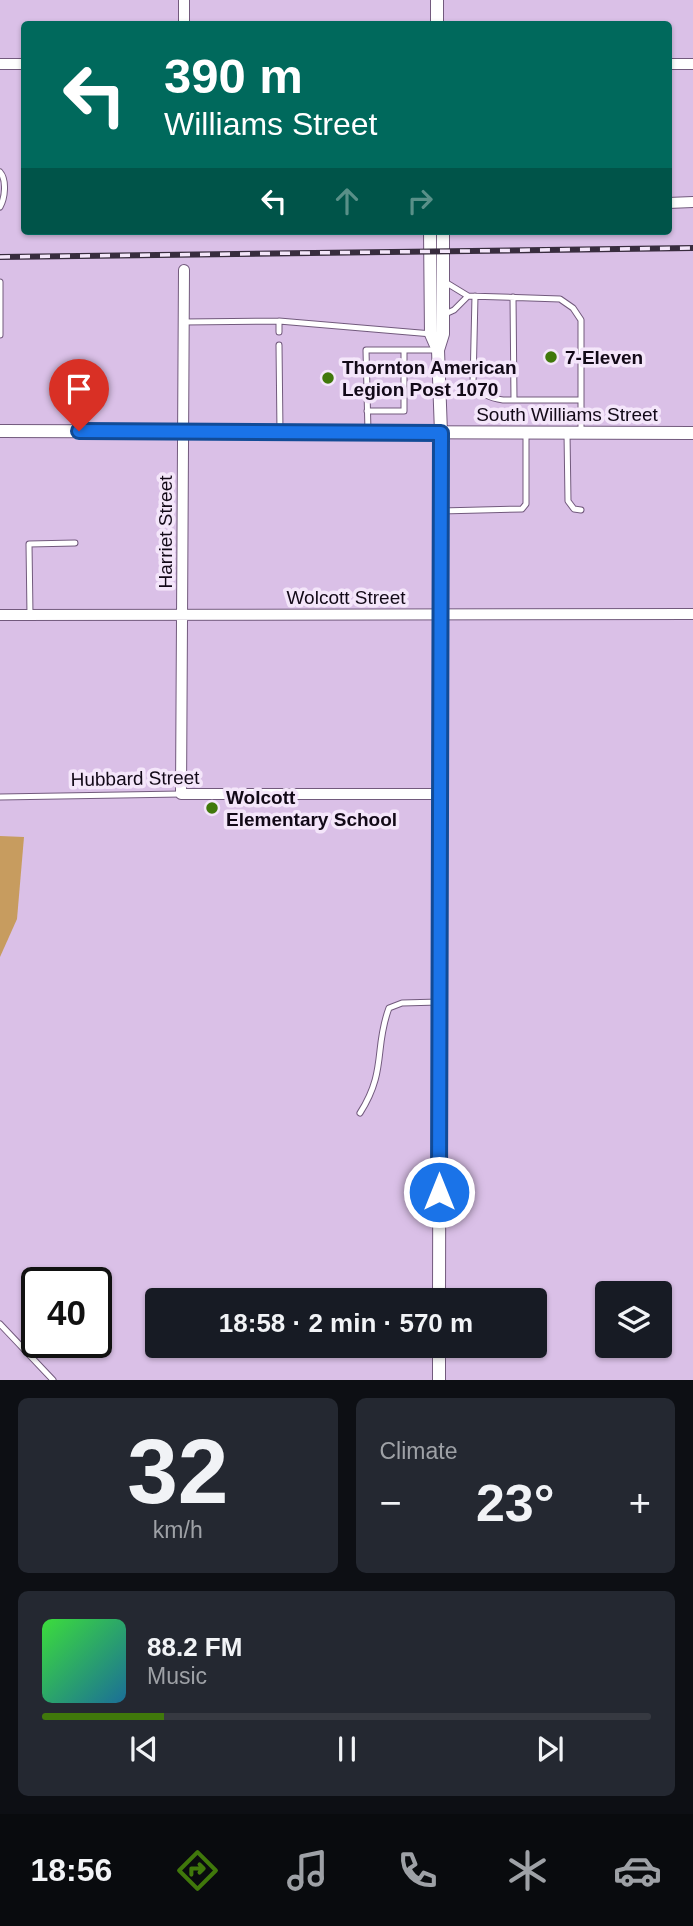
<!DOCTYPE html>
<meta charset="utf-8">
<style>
:root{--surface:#171b24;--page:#242831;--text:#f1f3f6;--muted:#9ea1a6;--line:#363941;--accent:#40780b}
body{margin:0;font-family:Arial,sans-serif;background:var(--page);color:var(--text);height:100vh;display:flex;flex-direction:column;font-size:26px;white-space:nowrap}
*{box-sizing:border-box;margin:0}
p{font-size:23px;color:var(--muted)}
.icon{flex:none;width:38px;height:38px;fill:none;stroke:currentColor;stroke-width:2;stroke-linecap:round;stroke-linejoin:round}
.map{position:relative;height:1380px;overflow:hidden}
.side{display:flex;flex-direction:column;gap:18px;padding:18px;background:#0d0f14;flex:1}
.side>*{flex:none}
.top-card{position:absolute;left:21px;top:21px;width:651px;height:214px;border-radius:7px;box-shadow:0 2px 5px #0004;background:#00695c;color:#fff;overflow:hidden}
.fabs{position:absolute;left:595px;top:1281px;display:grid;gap:14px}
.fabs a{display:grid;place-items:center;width:77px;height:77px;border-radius:7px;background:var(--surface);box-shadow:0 2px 5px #0004;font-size:35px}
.speed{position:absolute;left:21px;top:1267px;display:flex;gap:14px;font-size:35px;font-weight:700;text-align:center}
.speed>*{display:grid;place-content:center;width:91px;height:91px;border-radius:50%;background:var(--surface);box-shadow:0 2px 5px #0004;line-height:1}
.speed .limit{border:4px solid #111;border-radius:10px;background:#fff;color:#111}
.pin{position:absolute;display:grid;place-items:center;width:60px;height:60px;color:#fff;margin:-72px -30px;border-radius:50% 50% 50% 0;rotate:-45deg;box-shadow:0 0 7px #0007}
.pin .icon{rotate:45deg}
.me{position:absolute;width:77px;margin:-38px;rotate:0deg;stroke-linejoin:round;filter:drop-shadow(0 0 5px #0008)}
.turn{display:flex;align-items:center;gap:24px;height:147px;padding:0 28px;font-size:32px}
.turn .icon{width:91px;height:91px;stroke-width:2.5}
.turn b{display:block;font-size:49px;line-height:60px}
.lanes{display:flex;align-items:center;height:66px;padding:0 28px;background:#0003;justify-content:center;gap:35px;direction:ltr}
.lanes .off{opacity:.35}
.big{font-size:52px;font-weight:800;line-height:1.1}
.side .tile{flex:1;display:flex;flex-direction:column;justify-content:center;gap:10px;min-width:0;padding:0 24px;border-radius:10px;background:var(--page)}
.side .dial{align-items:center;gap:0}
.dial b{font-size:91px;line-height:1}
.song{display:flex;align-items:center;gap:21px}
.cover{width:84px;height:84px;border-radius:10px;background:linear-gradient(135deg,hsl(120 70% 55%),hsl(200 70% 35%))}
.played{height:7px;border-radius:4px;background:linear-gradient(90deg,var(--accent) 20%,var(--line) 20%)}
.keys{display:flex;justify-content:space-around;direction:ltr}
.heat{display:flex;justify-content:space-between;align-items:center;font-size:38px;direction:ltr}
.side .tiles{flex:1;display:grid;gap:18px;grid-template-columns:1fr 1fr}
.tile:last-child{grid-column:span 2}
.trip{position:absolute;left:145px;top:1288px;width:402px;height:70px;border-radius:7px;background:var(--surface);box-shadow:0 2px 5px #0004;font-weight:800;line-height:70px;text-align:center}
.tab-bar{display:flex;height:112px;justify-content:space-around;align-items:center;background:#090b0e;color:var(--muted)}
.tab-bar .icon{width:49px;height:49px}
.tab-bar .active{color:var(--accent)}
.tab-bar b{font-size:32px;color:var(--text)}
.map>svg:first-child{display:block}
</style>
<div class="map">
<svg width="693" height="1380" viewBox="0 0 693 1380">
<rect width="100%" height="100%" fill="#dac0e7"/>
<path fill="#c79c5f" d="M 0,836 L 24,837 L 17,919 L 0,957 Z"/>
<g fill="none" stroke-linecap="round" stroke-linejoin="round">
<defs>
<path id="service" d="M 0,172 C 7,180 5,198 0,207
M 0,282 L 0,335
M 445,282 L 468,296 L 560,299 L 573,308 L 581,320 L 581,433
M 475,296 L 473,384 C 482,394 489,398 503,400 L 581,400
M 513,297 L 514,400
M 443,315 L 454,310 L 468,296
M 279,321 L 432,334
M 184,322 L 279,321 L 279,332
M 279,345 L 280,432
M 367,411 L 404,411 L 404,350
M 368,432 L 366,350 L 438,350
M 567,433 L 568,501 L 574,509 L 581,510
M 441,511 L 522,509 L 526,504 L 526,434
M 30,615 L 29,544 L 75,543
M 0,797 L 181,794
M 360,1113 C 387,1071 374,1047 389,1008 L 402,1003 L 439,1002
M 0,1324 L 53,1380"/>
<path id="minor" d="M 184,0 L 184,24
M 0,64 L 24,64
M 668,64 L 693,64
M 668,203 L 693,202
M 184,270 L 181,794 L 439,794
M 0,615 L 693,614"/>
<path id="tertiary" d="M 437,24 L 437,0
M 430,231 L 431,334 L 438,350
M 0,431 L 693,433
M 439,1300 L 441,433 L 438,350 L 443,334 L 443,231
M 439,1346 L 439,1380"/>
</defs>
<use href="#service" stroke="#725a7d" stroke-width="7"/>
<use href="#minor" stroke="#725a7d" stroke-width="12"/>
<use href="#tertiary" stroke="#725a7d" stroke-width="14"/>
<use href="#service" stroke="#fff" stroke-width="5"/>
<use href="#minor" stroke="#fff" stroke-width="10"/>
<use href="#tertiary" stroke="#fff" stroke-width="12"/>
<defs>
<path id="rail" d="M 0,257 L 693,248"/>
</defs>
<use href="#rail" stroke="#382c3e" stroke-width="6"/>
<use href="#rail" stroke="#f4e6fa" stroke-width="3.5" stroke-dasharray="10" stroke-linecap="butt"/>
</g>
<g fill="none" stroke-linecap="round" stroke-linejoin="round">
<defs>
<path id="route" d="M 79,431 L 441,433 L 439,1192"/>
</defs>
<use href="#route" stroke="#114b97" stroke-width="18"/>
<use href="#route" stroke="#1a73e8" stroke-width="12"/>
</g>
<g fill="#40780b" stroke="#f4e6fa" stroke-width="2.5">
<circle cx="551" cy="357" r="7"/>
<circle cx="328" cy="378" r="7"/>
<circle cx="212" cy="808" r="7"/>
</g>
<g text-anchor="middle" stroke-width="7" stroke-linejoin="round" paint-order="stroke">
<g font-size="19" font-weight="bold" fill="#120917" stroke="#f4e6fa" text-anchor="start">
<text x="565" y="364">7-Eleven</text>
<text x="342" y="374">Thornton American<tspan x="342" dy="22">Legion Post 1070</tspan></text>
<text x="226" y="804">Wolcott<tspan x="226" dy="22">Elementary School</tspan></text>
</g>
<g font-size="19" fill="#120917" stroke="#f4e6fa">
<text x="567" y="421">South Williams Street</text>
<text transform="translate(165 532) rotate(-90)" y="7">Harriet Street</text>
<text x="346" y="604">Wolcott Street</text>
<text transform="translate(135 778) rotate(-1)" y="7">Hubbard Street</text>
</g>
</g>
</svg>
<div class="fabs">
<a><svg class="icon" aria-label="layers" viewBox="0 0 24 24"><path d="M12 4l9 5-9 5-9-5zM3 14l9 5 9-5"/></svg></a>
</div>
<div class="speed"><div class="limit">40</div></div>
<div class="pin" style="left:79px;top:431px;background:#d93025"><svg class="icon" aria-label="arrive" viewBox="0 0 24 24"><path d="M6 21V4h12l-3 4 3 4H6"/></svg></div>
<svg class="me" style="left:439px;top:1192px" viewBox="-20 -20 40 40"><circle r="17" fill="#1a73e8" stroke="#fff" stroke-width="3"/><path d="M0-11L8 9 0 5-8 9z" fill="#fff"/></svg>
<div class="trip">18:58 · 2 min · 570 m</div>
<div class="top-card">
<div class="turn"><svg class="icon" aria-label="left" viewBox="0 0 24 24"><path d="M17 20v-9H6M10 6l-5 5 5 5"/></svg><div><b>390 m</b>Williams Street</div></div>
<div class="lanes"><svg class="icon" aria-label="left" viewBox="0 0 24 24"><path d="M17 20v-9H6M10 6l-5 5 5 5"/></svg><svg class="icon off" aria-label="ahead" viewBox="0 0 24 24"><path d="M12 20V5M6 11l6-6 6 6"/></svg><svg class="icon off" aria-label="right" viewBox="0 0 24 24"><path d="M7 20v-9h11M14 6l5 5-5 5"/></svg></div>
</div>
</div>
<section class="side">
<div class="tiles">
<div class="tile dial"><b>32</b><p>km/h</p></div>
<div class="tile"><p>Climate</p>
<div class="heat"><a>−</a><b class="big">23°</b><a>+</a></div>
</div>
<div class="tile">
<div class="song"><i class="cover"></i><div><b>88.2 FM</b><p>Music</p></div></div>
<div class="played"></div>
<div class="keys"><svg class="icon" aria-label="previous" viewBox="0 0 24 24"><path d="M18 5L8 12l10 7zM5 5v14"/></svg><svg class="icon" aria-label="pause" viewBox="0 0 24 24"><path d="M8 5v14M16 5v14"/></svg><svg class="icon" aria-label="next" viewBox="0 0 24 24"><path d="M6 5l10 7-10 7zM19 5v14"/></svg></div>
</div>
</div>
</section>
<nav class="tab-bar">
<b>18:56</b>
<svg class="icon active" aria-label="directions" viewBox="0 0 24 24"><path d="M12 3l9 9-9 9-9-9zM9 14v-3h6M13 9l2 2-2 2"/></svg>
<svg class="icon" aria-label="music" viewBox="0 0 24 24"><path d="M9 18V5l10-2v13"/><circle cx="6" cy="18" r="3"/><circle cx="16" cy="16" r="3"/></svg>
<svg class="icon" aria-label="phone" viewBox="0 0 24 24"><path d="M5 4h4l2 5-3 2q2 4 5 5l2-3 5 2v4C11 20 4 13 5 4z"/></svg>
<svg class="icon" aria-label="climate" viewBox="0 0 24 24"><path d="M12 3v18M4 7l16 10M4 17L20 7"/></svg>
<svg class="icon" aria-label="car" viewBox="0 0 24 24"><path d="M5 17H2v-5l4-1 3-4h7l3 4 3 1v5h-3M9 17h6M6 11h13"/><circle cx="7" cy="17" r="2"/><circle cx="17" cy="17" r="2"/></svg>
</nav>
